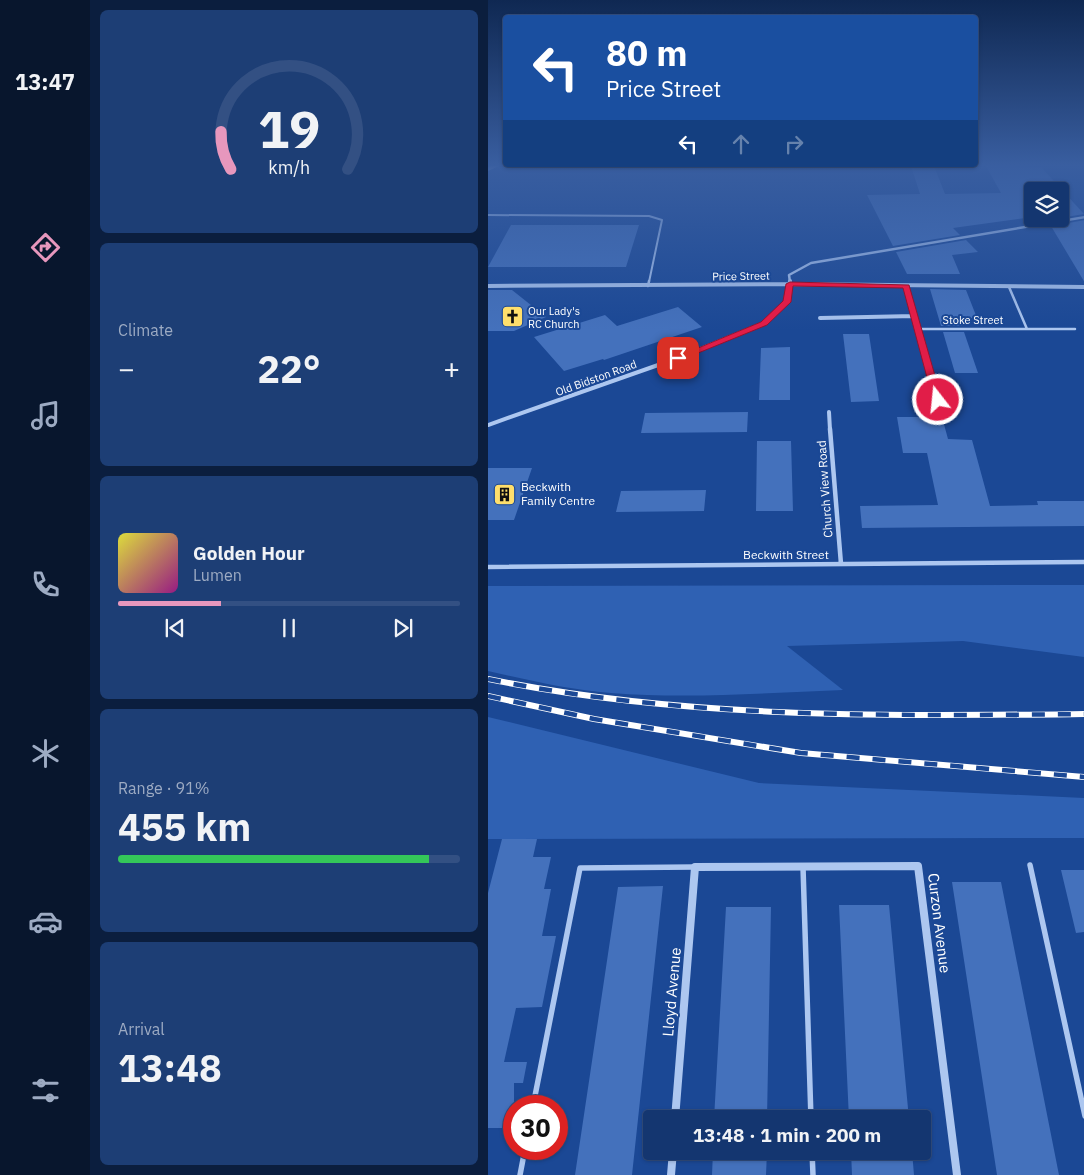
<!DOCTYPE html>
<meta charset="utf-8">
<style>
:root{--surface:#143670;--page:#1d3e75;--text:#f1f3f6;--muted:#9dabc3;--line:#335083;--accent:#e797bd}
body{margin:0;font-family:"IBM Plex Sans",sans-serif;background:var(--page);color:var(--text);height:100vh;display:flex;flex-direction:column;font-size:19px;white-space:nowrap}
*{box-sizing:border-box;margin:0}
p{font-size:16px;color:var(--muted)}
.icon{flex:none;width:28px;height:28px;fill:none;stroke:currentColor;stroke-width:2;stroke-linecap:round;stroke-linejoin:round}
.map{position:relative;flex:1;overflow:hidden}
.panel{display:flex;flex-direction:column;gap:10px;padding:10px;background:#0b1e3e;width:398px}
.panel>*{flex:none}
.top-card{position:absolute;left:15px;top:15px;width:475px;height:152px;border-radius:5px;box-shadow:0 1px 4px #0004,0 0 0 1px var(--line);background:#1a4fa0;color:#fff;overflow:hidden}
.controls{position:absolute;left:536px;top:182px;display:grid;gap:10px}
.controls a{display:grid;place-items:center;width:45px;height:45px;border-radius:5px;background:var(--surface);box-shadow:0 1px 4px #0004,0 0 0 1px var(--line);font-size:25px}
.speed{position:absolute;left:15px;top:1095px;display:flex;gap:10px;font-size:25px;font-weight:700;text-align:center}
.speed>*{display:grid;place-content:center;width:65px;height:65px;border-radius:50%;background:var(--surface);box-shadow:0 1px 4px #0004,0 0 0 1px var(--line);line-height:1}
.speed .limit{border:8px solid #d22;background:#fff;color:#111}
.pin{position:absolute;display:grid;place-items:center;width:42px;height:42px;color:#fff;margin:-21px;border-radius:10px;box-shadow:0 2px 8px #0006}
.me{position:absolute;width:55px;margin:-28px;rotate:344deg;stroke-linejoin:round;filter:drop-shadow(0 0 4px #0008)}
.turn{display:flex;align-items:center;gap:18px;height:105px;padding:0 20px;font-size:22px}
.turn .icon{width:65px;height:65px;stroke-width:2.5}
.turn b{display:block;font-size:35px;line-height:42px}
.lanes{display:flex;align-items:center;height:48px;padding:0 20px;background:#0003;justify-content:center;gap:25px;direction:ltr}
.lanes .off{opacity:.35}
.big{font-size:38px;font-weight:800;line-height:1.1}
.panel .tile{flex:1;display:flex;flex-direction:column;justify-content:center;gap:8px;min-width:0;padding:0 18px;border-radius:8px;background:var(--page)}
.panel .dial{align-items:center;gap:0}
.dial svg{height:130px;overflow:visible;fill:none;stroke:var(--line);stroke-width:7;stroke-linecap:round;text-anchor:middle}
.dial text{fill:var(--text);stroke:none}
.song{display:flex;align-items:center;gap:15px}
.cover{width:60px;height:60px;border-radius:8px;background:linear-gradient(135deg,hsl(60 70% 55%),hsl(310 70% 35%))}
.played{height:5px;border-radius:2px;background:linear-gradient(90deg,var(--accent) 30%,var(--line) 30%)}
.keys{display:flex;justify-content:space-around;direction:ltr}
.heat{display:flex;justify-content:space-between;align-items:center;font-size:28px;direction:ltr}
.charge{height:8px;border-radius:4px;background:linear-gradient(90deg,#34c759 91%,var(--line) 0)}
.trip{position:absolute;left:155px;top:1110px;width:288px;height:50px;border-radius:5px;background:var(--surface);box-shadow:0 1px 4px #0004,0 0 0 1px var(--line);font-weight:800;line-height:50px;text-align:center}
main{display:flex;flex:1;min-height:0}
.menu{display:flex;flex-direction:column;width:90px;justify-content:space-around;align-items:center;background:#08162d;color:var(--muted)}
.menu .icon{width:35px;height:35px}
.menu .active{color:var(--accent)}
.menu b{font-size:22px;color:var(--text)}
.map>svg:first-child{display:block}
</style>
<main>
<nav class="menu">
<b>13:47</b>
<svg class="icon active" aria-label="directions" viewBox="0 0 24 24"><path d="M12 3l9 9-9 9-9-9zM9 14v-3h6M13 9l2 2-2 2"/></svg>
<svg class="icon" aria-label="music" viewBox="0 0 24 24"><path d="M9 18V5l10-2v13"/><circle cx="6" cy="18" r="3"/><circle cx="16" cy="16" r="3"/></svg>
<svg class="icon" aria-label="phone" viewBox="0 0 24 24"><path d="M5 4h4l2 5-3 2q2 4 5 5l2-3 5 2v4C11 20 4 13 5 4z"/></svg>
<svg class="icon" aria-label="climate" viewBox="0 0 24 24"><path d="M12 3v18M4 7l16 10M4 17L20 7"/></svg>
<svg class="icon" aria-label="car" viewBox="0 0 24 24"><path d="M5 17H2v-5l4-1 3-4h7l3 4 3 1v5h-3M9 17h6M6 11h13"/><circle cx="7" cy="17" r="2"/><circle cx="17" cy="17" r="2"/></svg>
<svg class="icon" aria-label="filters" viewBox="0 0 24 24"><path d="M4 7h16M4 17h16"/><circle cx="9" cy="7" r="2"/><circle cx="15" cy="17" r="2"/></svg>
</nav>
<section class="panel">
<div class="tile dial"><svg viewBox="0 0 100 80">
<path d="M14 69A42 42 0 1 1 86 69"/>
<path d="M14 69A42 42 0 0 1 8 46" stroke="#e797bd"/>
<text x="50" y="56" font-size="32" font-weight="700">19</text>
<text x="50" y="72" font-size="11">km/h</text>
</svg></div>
<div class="tile"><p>Climate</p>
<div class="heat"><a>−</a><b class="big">22°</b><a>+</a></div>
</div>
<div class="tile">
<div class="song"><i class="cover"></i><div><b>Golden Hour</b><p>Lumen</p></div></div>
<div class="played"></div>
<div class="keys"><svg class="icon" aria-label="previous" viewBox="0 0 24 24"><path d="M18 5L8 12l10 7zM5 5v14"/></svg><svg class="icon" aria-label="pause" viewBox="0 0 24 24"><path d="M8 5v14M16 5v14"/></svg><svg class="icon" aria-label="next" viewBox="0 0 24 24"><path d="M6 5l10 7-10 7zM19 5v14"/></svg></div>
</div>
<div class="tile"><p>Range · 91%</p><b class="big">455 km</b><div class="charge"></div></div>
<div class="tile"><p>Arrival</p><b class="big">13:48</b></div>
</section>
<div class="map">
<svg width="597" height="1175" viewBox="0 0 597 1175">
<rect width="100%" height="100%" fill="#1b4895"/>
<path fill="#2f61b3" d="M 596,585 L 596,657 L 475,641 L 299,646 L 355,690 C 278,693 200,699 123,693 C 82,690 40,680 0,671 L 0,586 Z
M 0,717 L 271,783 L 596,798 L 596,838 L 0,839 Z"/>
<path fill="#4471bc" d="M 423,166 L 446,166 L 457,194 L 513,193 L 498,166 L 553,167 L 596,214 L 572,218 L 572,191 L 545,191 L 545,217 L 465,228 L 472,235 L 405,246 L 379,195 L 432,194 Z
M 597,220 L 597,283 L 563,226 Z
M 23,225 L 151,225 L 138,267 L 0,267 Z
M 478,240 L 490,252 L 464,255 L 472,274 L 419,274 L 408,252 Z
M 442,289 L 478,290 L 489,318 L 471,318 L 474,326 L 453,326 Z
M 0,290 L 24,290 L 58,317 L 26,331 L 0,331 Z
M 190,307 L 214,327 L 116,360 L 115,359 L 76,371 L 46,337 L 117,315 L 129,326 Z
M 455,332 L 476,332 L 490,373 L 467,373 Z
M 355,334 L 381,334 L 391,401 L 363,402 Z
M 302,347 L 302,400 L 271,400 L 273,348 Z
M 260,412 L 259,432 L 153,433 L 157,413 Z
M 409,417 L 454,417 L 460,439 L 484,440 L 502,506 L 550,505 L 549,501 L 597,501 L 597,526 L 374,528 L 372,506 L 450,505 L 439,453 L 415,453 Z
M 269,441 L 303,441 L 305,511 L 268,511 Z
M 0,468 L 44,468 L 26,520 L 0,520 Z
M 218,490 L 216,511 L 128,512 L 133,491 Z
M 14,839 L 49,839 L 45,857 L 63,857 L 56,889 L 63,889 L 54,936 L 68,936 L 54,1007 L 28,1008 L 16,1062 L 39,1062 L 35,1083 L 26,1083 L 26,1128 L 0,1128 L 0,893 Z
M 573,870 L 597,870 L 597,932 L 588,933 Z
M 464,882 L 513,882 L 571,1175 L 509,1175 Z
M 175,886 L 144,1175 L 87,1175 L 130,887 Z
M 351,905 L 401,905 L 421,1119 L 361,1119 Z
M 238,907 L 283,907 L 279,1119 L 226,1119 Z
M 225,1151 L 279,1151 L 278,1175 L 224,1175 Z
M 363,1151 L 424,1151 L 426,1175 L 364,1175 Z"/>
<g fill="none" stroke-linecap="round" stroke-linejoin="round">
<path stroke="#adc7f0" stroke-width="2" d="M 0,215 L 161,216 L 174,220 L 161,282"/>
<path stroke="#adc7f0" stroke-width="2.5" d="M 160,286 L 161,281
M 521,287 L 539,329
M 430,329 L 587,329"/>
<path stroke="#adc7f0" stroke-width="5.5" d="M 542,865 L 597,1116
M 315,867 L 323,1119
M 45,1106 L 92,868 L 207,867
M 324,1151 L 325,1175
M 32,1175 L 37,1149"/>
<path stroke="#adc7f0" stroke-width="2.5" d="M 302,282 L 301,275 L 323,263 L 597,217"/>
<path stroke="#adc7f0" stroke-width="4" d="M 0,286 L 302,284 L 597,287
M 418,286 L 450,400
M 332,318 L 426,316
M 341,412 L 342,430
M 0,425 L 190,358 L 276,323 L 299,302 L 302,281"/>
<path stroke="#adc7f0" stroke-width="4.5" d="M 342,429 L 353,564
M 0,567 L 597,562"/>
<path stroke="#adc7f0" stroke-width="8" d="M 187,1119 L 207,867 L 430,866 L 469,1175
M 183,1175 L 185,1151"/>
<path fill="#f6f9ff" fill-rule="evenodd" d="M 3,166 L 11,166 L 0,171 L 0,167 Z"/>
<defs>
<path id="rail" d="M 0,679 C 196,719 398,716 597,714
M 0,696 L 106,719 L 313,753 L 597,777"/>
</defs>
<use href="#rail" stroke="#fff" stroke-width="6"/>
<use href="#rail" stroke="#1b4895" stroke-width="4.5" stroke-dasharray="13" stroke-linecap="butt"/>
</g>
<linearGradient id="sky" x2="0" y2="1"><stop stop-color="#0f2852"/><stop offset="0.5" stop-color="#395ea0"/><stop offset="1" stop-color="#395ea0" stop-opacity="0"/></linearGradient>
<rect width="597" height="330" fill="url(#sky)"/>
<path fill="#e11d48" stroke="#92132f" d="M 302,282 L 421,285 L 454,400 L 453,402 L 447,402 L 445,400 L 415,288 L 305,286 L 303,302 L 279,325 L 193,360 L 186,358 L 273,322 L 295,301 L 298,284 Z"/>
<defs>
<symbol id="church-square" viewBox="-11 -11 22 22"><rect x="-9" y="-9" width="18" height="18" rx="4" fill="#ffdf6c" stroke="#1b4895"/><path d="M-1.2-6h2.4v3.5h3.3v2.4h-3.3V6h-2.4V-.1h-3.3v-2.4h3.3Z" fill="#111"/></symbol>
<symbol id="building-square" viewBox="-11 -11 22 22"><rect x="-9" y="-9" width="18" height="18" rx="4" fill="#ffdf6c" stroke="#1b4895"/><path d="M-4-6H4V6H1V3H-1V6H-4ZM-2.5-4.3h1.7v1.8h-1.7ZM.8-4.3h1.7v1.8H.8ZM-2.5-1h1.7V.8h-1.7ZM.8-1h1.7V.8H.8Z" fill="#111"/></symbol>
</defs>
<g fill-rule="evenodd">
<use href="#church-square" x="12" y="304" width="25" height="25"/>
<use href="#building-square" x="4" y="482" width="25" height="25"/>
</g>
<g text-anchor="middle" stroke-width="4" stroke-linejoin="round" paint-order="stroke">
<g font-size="11" fill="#fff" stroke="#1b4895">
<text transform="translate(253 276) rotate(-1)" y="4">Price Street</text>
<text x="485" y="324">Stoke Street</text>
<text transform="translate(108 378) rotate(-20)" y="4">Old Bidston Road</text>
</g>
<g font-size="11" fill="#fff" stroke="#1b4895" text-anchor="start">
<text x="40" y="315">Our Lady's<tspan x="40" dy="13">RC Church</tspan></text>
</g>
<g font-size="12" fill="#fff" stroke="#1b4895" text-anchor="start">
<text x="33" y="491">Beckwith<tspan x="33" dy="14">Family Centre</tspan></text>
</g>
<g font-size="12" fill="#fff" stroke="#1b4895">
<text transform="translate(337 489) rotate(-94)" y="4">Church View Road</text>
<text x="298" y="559">Beckwith Street</text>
</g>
<g font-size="15" fill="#fff" stroke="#1b4895">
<text transform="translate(451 923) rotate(83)" y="5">Curzon Avenue</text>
<text transform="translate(184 992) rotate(-85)" y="5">Lloyd Avenue</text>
</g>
</g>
</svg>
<div class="controls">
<a><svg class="icon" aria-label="layers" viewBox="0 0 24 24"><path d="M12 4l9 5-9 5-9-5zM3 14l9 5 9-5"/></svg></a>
</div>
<div class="speed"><div class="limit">30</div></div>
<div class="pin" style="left:190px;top:358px;background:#d93025"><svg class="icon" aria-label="arrive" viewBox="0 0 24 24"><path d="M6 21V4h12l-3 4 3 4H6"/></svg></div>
<svg class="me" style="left:450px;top:400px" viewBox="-20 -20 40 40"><circle r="17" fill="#e11d48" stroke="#fff" stroke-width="3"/><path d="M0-11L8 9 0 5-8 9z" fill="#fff"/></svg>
<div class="trip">13:48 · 1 min · 200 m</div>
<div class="top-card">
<div class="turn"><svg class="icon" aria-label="left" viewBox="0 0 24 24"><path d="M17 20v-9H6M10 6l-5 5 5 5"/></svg><div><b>80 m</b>Price Street</div></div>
<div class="lanes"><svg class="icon" aria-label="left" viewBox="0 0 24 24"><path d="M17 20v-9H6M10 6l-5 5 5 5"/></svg><svg class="icon off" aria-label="ahead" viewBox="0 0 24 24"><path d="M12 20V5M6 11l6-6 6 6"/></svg><svg class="icon off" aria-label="right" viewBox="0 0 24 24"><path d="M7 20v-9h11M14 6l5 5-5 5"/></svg></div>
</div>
</div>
</main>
